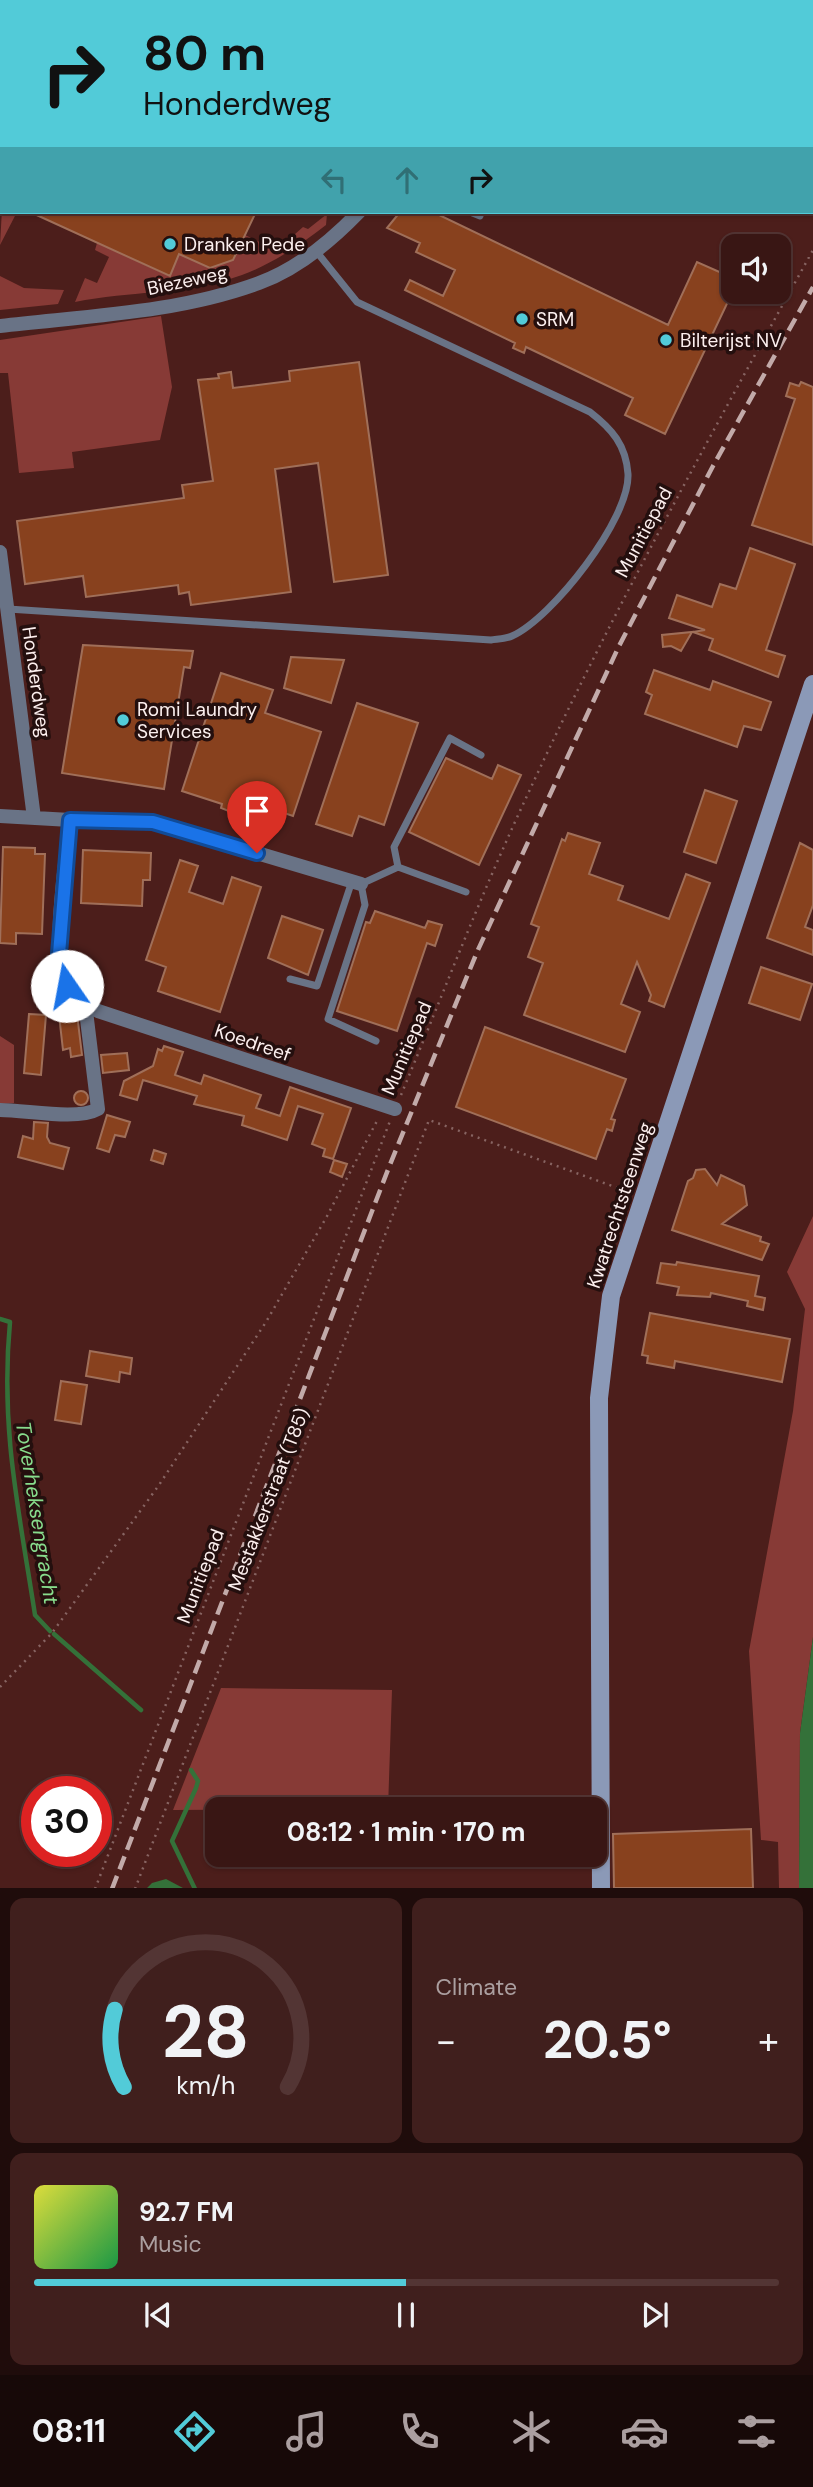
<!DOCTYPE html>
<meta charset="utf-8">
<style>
:root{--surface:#391614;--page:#401f1d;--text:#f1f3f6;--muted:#ab9fa0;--line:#533534;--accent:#52cbd8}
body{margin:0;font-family:"DM Sans",sans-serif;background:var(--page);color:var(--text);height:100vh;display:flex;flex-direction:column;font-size:26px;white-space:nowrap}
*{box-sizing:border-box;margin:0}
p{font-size:23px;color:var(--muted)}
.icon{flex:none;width:38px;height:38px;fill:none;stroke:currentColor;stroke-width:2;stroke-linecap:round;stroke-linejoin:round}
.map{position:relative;height:1888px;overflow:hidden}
.panel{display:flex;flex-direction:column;gap:10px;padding:10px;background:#1f0c0b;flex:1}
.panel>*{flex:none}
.hud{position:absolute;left:0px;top:0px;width:814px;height:214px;box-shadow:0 2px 5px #0004,0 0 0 2px var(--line);background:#52cbd8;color:#111;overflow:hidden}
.buttons{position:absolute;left:721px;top:234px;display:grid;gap:14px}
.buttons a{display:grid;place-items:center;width:70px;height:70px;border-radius:14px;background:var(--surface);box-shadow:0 2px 5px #0004,0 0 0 2px var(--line);font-size:35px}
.speed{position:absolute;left:21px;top:1776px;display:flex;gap:14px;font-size:35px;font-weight:700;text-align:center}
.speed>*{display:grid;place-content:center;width:91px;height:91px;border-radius:50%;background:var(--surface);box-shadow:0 2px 5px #0004,0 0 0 2px var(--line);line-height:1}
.speed .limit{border:10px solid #d22;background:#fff;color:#111}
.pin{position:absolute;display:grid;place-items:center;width:60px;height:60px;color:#fff;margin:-72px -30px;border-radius:50% 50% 50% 0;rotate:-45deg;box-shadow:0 0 7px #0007}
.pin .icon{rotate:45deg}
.me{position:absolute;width:77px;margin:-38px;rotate:348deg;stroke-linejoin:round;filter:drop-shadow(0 0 5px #0008)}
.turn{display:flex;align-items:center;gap:24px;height:147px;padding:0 28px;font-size:32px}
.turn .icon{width:91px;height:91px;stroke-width:2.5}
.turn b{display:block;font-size:49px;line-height:60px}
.lanes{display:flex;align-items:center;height:66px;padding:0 28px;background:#0003;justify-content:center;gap:35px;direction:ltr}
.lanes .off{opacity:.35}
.big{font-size:52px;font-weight:700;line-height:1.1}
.panel .card{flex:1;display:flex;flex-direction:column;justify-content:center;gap:10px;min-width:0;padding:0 24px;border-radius:14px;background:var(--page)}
.panel .dial{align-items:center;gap:0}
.dial svg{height:182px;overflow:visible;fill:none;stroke:var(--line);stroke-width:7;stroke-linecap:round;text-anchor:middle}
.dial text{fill:var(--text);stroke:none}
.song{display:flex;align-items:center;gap:21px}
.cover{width:84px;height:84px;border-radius:10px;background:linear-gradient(135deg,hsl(60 70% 55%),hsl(140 70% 35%))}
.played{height:7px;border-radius:4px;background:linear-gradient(90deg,var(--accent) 50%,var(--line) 50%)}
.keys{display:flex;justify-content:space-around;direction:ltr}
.heat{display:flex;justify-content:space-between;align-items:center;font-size:38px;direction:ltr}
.panel .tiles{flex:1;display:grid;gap:10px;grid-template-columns:1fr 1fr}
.card:last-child{grid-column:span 2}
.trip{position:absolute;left:205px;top:1797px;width:402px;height:70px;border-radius:14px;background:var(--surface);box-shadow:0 2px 5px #0004,0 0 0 2px var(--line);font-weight:700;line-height:70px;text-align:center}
.dock{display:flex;height:112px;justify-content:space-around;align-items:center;background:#170908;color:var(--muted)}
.dock .icon{width:49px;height:49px}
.dock .current{color:var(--accent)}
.dock b{font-size:32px;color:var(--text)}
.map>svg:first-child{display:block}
</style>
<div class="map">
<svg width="813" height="1889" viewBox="0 0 813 1889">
<rect width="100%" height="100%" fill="#4c1e1b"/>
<path fill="#873a36" d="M 2,209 L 2,212 L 17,212 L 0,245 Z
M 327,214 L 326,225 C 300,245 272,264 242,275 C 190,294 129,291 75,302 L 85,278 L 97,283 L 109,257 L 95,250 L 97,243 L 169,276 L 179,254 L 210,268 L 233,260 L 245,235 L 277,250 L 303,227 L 308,229 Z
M 0,276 L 24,288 L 64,290 L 58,304 L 0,310 Z
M 161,316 L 172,387 L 160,440 L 72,452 L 74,468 L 19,473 L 8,373 L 0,373 L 0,340 Z
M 0,1036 L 14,1045 L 14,1103 L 0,1104 Z
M 813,1216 L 813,1637 L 800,1733 L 799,1888 L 779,1888 L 778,1842 L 761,1840 L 749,1651 L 793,1411 L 805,1309 L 787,1272 Z
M 221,1688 L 392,1690 L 388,1809 L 173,1810 Z"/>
<path fill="#347139" d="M 813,1637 L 813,1888 L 799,1888 L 800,1733 Z
M 166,1879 L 183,1888 L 147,1888 L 152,1883 Z"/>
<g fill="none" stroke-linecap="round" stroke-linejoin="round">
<path stroke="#347139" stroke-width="4.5" d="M 0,1319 L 10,1322 C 0,1428 19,1511 35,1615 L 50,1631
M 54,1634 L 141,1710
M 191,1770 L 198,1781 L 196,1788 L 172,1841 L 195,1889"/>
</g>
<path fill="#88411e" stroke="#a06f59" stroke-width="2" d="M 30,212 L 256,212 L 233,260 L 210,268 L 179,254 L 170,276 Z
M 400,212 L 433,212 L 668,325 L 697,262 L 733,278 L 733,291 L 665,434 L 625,415 L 633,398 L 526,347 L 524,353 L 513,348 L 515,343 L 405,290 L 410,280 L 443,296 L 455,270 L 416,252 L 420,243 L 387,228 Z
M 359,362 L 388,575 L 334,582 L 318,463 L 275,469 L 291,592 L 191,605 L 189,592 L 179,594 L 178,585 L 86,597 L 83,576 L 25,584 L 17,521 L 184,498 L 182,485 L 213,481 L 198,380 L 219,378 L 218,374 L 231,372 L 233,388 L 290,381 L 289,371 Z
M 801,382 L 813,387 L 813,545 L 752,525 L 795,399 L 786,396 L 790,383 L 799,386 Z
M 750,548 L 795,564 L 766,650 L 785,656 L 778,677 L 709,650 L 713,639 L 693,632 L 705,630 L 669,618 L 677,595 L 712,607 L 720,584 L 736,589 Z
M 692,632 L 681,651 L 671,646 L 663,647 L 662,635 Z
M 83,645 L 193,651 L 190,668 L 184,667 L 164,789 L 62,773 Z
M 291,657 L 344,660 L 331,703 L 284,688 Z
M 654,670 L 710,690 L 713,681 L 771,702 L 761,730 L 744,726 L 737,747 L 645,714 L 652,695 L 646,692 Z
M 221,673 L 273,690 L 265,713 L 321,732 L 293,816 L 236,797 L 231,812 L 221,808 L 222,804 L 182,791 Z
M 357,703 L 418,723 L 384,825 L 359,816 L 352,836 L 316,824 Z
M 446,758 L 492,779 L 498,765 L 521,775 L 479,865 L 409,832 Z
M 705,790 L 737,801 L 716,863 L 684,852 Z
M 568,833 L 600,843 L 589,874 L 623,886 L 618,900 L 669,919 L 686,874 L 710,883 L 664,1007 L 649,1001 L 651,995 L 637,962 L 621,1004 L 640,1012 L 625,1052 L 524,1015 L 543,963 L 528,957 L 539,927 L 531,924 L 562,839 L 565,841 Z
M 800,843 L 813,850 L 813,905 L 805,927 L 813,930 L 813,955 L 767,938 Z
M 3,847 L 35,848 L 35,854 L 45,854 L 42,934 L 16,933 L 16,944 L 0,943 Z
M 83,850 L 151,853 L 150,880 L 143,880 L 142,906 L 81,903 Z
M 180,860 L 198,866 L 189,892 L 223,904 L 232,877 L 261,887 L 220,1012 L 158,991 L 166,967 L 146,960 Z
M 375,911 L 425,928 L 428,921 L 442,925 L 435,946 L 427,943 L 397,1031 L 337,1011 L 366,922 L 370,923 Z
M 282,916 L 323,930 L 308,975 L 268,958 Z
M 761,967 L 812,984 L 800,1020 L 749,1003 Z
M 71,1012 L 77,1014 L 82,1055 L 71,1057 L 70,1048 L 63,1050 L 59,1015 Z
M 29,1014 L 46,1015 L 41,1075 L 24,1073 Z
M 485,1027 L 626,1079 L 611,1119 L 615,1120 L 612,1131 L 607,1129 L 596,1159 L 456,1107 Z
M 164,1046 L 183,1052 L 175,1075 L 201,1084 L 204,1075 L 261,1095 L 256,1108 L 280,1116 L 290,1087 L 351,1108 L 333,1159 L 323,1156 L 325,1149 L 312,1144 L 323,1114 L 298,1106 L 287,1140 L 242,1125 L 244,1116 L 194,1104 L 197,1096 L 143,1080 L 137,1100 L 120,1095 L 124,1081 L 153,1066 L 158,1049 L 162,1051 Z
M 127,1053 L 129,1070 L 103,1073 L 101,1055 Z
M74 1098a7 7 0 1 1 14 0a7 7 0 1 1-14 0Z
M 107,1115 L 130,1122 L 125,1137 L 115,1135 L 109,1152 L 97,1148 Z
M 34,1122 L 48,1123 L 47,1137 L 50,1143 L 69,1148 L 63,1169 L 18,1157 L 23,1136 L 33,1139 Z
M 154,1150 L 166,1154 L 163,1164 L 151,1160 Z
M 334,1160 L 347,1164 L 342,1177 L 330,1172 Z
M 705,1169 L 717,1185 L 721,1175 L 744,1186 L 747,1205 L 722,1224 L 761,1237 L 760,1241 L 769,1244 L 762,1260 L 672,1230 L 688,1181 L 693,1178 L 696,1170 Z
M 677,1262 L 759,1276 L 755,1296 L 765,1298 L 763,1310 L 747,1306 L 748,1301 L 711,1293 L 710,1297 L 677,1295 L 679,1287 L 657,1283 L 661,1263 L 676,1265 Z
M 650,1313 L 790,1339 L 782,1382 L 675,1361 L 674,1368 L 647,1363 L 648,1356 L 642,1355 Z
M 90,1351 L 132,1358 L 130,1374 L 120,1372 L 119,1382 L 86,1376 Z
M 61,1381 L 87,1385 L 81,1424 L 55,1420 Z
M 751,1829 L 753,1888 L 614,1888 L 613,1834 Z"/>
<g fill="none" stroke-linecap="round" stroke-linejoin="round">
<path stroke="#876462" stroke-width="2.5" stroke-dasharray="2 5" stroke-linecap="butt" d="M 401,1095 C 439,1004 474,912 515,822 C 604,626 709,438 813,250
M 0,1687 L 52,1633 L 159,1485 L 266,1322 L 326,1218 L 378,1119
M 95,1889 L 390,1121
M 135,1889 L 429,1120 L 629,1192"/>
<path stroke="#697386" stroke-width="7" d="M 760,0 L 763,2
M 812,25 L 813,25
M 470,212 L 480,216
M 8,609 L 491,640 C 497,639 506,639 512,636 C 552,618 630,519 628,474 C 626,445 612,429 590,412 L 357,302 L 316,251
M 398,867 L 394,847 L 450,738 L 481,755
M 290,979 L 317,986 L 352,881
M 376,1041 L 328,1019 L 365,905 L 361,884 L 398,867 L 466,892"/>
<path stroke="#697386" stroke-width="14" d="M 59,2 L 59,0
M 471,2 L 472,0
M 0,181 L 2,176
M 0,326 C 86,316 178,313 259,283 C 298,269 331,241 359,212
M 0,552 L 34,818
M 0,816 L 70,820 C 67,853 49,963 68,987 C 76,997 88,1004 98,1011 L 395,1109
M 70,820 L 153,822 L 361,884
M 0,1110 C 27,1110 77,1121 98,1109 L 85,1003"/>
<path stroke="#8b99b7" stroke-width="18" d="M 601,1889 L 599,1398 L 611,1296 L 813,684"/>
<path stroke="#c2aaa9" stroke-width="4.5" stroke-dasharray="14 7" stroke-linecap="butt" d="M 112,1889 L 389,1167 L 477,952 L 619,646 L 713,466 L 813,287"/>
</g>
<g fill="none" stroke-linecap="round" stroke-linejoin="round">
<defs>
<path id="route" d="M 67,986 L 59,954 L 70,820 L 153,822 L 257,853"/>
</defs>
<use href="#route" stroke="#114b97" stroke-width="18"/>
<use href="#route" stroke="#1a73e8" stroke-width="12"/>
</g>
<g fill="#52cbd8" stroke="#240f0e" stroke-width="2.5">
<circle cx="170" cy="244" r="7"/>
<circle cx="522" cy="319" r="7"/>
<circle cx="666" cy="340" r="7"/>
<circle cx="123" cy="720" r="7"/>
</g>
<g text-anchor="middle" stroke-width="7" stroke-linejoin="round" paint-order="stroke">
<g font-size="19" fill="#fcefee" stroke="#240f0e" text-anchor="start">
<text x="184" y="251">Dranken Pede</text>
<text x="536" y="326">SRM</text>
<text x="680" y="347">Bilterijst NV</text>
<text x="137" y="716">Romi Laundry<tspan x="137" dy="22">Services</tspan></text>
</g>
<g font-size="19" fill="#fcefee" stroke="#240f0e">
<text transform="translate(187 280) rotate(-12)" y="7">Biezeweg</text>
<text transform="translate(643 532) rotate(-62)" y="7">Munitiepad</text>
<text transform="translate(37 682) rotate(82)" y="7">Honderdweg</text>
<text transform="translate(253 1042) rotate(19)" y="7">Koedreef</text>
<text transform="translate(406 1048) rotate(-67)" y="7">Munitiepad</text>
<text transform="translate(619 1205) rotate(-72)" y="7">Kwatrechtsteenweg</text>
<text transform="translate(268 1499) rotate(-69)" y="7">Mestakkerstraat (T85)</text>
<text transform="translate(200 1576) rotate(-69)" y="7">Munitiepad</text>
</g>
<g font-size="21" font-style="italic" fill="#88dc8c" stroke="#240f0e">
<text transform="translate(37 1513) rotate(81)" y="7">Toverheksengracht</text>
</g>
</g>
</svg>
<div class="buttons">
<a><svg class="icon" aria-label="sound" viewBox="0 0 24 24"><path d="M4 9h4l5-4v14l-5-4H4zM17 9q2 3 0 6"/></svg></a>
</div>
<div class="speed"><div class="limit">30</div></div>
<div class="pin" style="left:257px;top:853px;background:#d93025"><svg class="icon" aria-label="arrive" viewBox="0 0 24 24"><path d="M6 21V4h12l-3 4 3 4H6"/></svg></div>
<svg class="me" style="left:67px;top:986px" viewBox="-20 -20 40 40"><circle r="19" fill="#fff"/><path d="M0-13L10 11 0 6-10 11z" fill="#1a73e8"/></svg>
<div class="trip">08:12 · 1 min · 170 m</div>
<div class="hud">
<div class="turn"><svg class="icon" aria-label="right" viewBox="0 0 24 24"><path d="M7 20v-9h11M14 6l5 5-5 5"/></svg><div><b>80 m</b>Honderdweg</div></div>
<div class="lanes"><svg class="icon off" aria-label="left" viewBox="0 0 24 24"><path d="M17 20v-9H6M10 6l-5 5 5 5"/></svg><svg class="icon off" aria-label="ahead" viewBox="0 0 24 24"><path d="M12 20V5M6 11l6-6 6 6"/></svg><svg class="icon" aria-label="right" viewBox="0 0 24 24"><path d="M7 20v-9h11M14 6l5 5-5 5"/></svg></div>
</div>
</div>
<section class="panel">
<div class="tiles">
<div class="card dial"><svg viewBox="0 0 100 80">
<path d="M14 69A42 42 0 1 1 86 69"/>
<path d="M14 69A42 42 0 0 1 10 35" stroke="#52cbd8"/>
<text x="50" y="56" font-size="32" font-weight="700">28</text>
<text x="50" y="72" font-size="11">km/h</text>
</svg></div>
<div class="card"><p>Climate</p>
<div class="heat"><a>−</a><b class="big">20.5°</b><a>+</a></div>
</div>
<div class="card">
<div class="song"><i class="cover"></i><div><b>92.7 FM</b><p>Music</p></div></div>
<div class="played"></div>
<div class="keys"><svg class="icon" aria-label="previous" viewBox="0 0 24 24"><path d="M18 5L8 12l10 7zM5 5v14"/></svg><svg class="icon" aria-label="pause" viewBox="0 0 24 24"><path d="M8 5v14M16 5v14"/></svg><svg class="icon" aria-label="next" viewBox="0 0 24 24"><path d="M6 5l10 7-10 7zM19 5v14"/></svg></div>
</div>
</div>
</section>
<nav class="dock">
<b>08:11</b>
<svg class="icon current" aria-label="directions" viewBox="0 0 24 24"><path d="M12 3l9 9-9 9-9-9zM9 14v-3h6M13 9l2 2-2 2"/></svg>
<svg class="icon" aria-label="music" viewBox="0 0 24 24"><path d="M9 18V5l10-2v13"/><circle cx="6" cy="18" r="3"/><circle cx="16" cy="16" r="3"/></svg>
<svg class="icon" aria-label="phone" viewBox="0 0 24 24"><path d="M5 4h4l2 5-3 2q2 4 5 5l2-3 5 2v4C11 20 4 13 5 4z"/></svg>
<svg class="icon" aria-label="climate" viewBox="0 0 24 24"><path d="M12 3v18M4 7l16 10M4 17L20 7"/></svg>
<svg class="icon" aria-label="car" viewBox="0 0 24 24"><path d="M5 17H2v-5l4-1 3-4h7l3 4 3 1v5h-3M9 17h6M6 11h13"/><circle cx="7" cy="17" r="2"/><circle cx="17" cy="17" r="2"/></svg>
<svg class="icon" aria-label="filters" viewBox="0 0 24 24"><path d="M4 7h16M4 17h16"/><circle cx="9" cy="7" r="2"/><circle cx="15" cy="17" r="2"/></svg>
</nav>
